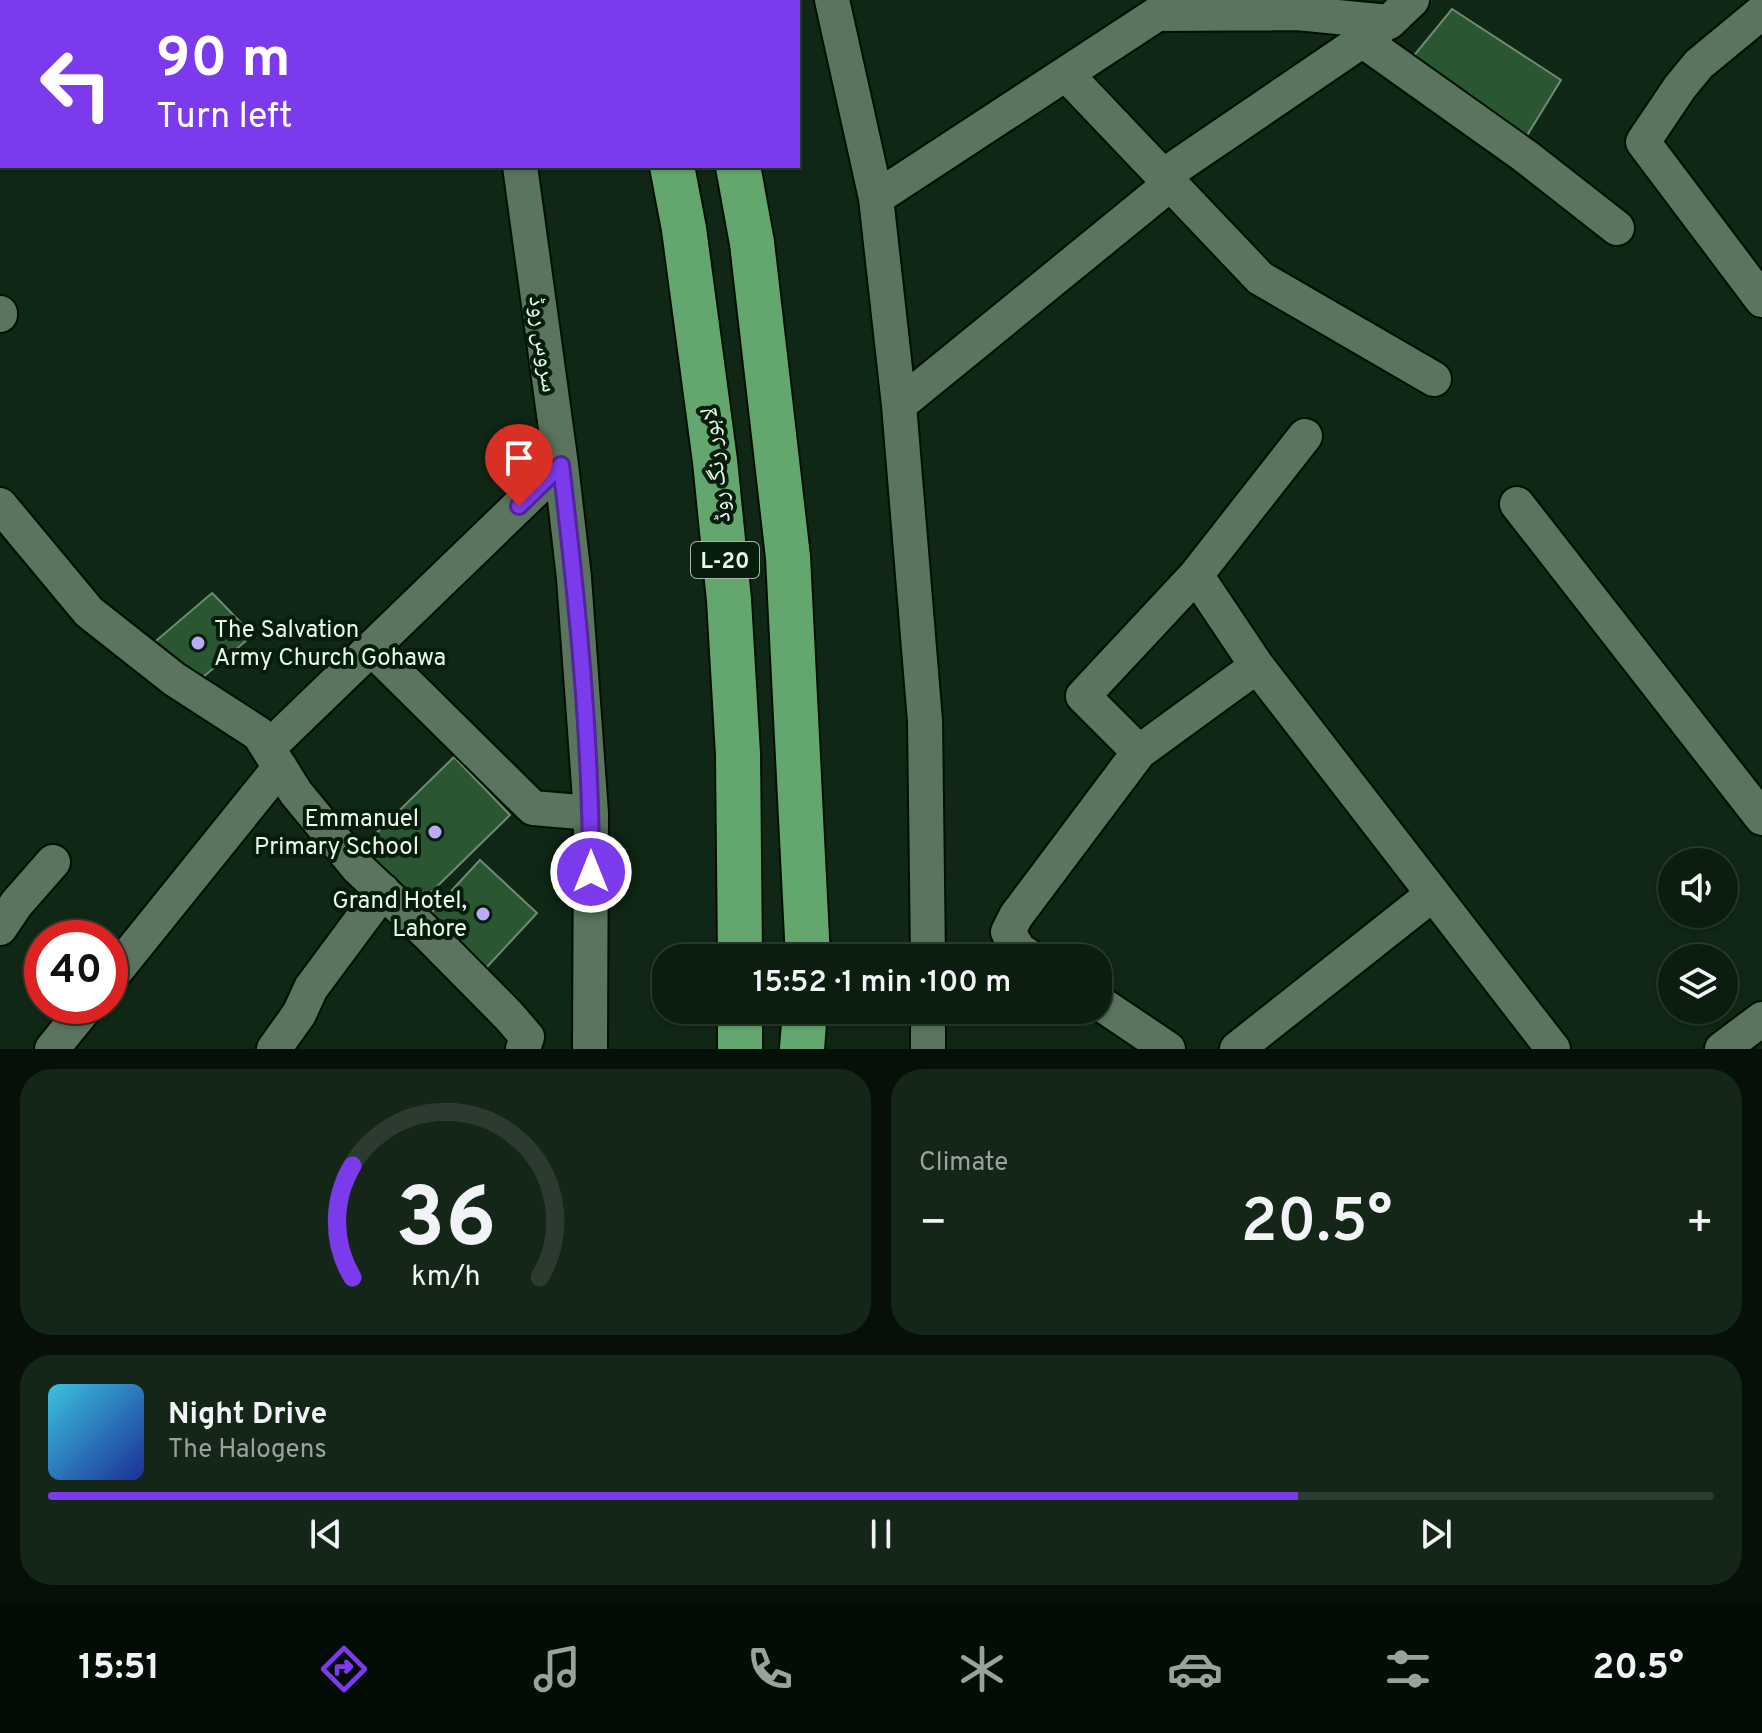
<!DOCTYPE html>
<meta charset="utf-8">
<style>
:root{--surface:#0b1d0f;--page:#142618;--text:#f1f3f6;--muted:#9aa29e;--line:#2b3b2f;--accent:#7c3aed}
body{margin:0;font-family:Overpass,"Noto Naskh Arabic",sans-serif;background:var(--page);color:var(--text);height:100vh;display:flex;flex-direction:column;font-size:30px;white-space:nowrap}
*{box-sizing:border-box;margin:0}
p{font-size:26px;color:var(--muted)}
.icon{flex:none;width:44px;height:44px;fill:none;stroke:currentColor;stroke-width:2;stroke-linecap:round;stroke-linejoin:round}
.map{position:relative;height:1049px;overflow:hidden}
.panel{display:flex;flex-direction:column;gap:20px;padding:20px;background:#061008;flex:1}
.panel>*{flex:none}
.guide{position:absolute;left:0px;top:0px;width:800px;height:168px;box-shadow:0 2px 6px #0004,0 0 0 2px var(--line);background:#7c3aed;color:#fff;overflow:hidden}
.buttons{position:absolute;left:1658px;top:848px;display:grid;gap:16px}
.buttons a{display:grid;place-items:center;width:80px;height:80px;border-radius:50%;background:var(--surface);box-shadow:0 2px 6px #0004,0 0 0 2px var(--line);font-size:40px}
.speed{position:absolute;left:24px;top:920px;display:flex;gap:16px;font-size:40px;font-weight:700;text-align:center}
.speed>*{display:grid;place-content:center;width:104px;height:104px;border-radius:50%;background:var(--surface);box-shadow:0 2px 6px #0004,0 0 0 2px var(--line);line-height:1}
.speed .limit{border:12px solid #d22;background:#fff;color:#111}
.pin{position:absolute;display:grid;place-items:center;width:68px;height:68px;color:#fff;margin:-82px -34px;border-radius:50% 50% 50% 0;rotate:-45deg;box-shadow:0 0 8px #0007}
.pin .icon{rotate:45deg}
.me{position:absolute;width:88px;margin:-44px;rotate:0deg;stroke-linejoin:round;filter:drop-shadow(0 0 6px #0008)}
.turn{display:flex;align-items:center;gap:28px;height:168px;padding:0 24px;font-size:36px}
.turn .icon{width:104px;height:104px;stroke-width:2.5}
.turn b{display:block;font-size:56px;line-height:68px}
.big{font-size:60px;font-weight:600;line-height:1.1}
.panel .tile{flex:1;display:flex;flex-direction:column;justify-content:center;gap:12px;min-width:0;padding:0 28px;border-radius:32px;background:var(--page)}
.panel .dial{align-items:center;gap:0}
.dial svg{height:208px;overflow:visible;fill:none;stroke:var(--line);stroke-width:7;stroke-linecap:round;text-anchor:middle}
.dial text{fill:var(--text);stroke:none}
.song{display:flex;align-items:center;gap:24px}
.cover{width:96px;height:96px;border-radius:12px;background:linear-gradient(135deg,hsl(190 70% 55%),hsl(230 70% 35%))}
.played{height:8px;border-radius:4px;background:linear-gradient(90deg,var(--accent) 75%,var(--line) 75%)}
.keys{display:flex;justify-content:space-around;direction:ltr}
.heat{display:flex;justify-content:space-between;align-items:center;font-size:44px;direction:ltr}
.panel .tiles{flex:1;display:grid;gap:20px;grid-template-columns:1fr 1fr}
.tile:last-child{grid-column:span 2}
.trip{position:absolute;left:652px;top:944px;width:460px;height:80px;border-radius:32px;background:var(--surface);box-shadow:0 2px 6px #0004,0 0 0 2px var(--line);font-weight:600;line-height:80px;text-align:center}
.tabs{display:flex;height:128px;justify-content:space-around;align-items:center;background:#040c06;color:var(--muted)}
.tabs .icon{width:56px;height:56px}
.tabs .selected{color:var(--accent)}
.tabs b{font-size:36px;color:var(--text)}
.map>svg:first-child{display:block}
</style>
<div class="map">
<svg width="1762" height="1049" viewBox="0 0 1762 1049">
<rect width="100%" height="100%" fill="#0f2714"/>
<path fill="#2a5632" stroke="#708b74" stroke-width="2" d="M 0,0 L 41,0 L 44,2 L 2,2 L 2,40 L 0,38 Z
M 1452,9 L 1561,80 L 1526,137 L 1407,64 Z
M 212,593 L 253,635 L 190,688 L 143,652 Z
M 454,757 L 510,815 L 416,907 L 360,849 Z
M 480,860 L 537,913 L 486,968 L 429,915 Z"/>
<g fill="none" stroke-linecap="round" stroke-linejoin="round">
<defs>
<path id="minor" d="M 497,0 L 497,2
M 832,0 L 876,198 L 899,405 L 925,721 L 928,958
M 1762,12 L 1699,64 L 1680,87 L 1643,142 L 1762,300
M 1362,40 L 1525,156 L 1617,228
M 1066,74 L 1260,278 L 1434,379
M 520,166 L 561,465 L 574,578 L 591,813 L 590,1049
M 1163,176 L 1379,29
M 876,198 L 1157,14 L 1297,13 L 1389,22 L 1412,0
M 0,313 L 0,315
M 899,405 L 1170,184
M 1305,436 L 1196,575 L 1257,666 L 1553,1049
M 1517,504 L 1762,818
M 0,505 L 89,612 L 174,679 L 259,734 L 296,793 L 358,868 L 431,937 L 509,1016 L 527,1037 L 523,1049
M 371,648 L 533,808 L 591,813
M 268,748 L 561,465
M 1139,752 L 1083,696 L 1196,575
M 0,928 L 17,903 L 53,862
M 1031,958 L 1019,950 L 1008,932 L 1016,916 L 1139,752 L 1257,666
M 110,978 L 280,767
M 1098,1002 L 1168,1049
M 928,1010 L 928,1049
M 52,1049 L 87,1006
M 274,1049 L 299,1014 L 311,988 L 383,891
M 1237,1049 L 1433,894
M 1722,1049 L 1762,1019"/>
<path id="highway" d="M 641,0 L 642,2
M 709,0 L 709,2
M 672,166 L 684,229 L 715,461 L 729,600 L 738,754 L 740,958
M 738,166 L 752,243 L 788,557 L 808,958
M 740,1010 L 740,1049
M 802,1049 L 805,1010"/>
</defs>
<use href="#minor" stroke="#000f02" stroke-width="38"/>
<use href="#highway" stroke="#000f02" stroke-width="48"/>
<use href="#minor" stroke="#5a745d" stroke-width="34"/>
<use href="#highway" stroke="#63a76f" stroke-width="44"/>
</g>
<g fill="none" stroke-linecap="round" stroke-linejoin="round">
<defs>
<path id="route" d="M 519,506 L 561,465 C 577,600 591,736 591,872"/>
</defs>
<use href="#route" stroke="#51269a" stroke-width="20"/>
<use href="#route" stroke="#7c3aed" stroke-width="14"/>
</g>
<g fill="#bbaaf6" stroke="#061d0b" stroke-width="3">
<circle cx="198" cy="643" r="8"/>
<circle cx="435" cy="832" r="8"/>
<circle cx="483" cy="914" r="8"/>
</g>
<g text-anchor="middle" stroke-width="8" stroke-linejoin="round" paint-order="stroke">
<rect fill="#061d0b" stroke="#a6b6a8" stroke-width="2" x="691" y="542" width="68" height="36" rx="6"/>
<g font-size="22" font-weight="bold" fill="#eaf8eb">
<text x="725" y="568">L-20</text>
</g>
<g font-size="24" fill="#eaf8eb" stroke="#061d0b">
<text transform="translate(544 344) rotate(82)" y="8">سروس روڈ</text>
<text transform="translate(715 465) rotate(-97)" y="8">لاہور رنگ روڈ</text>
</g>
<g font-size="24" fill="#eaf8eb" stroke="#061d0b" text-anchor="end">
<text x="214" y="637" text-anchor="start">The Salvation<tspan x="214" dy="28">Army Church Gohawa</tspan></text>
<text x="419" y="826">Emmanuel<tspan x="419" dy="28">Primary School</tspan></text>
<text x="467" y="908">Grand Hotel,<tspan x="467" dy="28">Lahore</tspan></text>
</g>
</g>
</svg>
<div class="buttons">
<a><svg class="icon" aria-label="sound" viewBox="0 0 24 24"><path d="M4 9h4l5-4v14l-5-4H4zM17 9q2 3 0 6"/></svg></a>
<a><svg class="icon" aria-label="layers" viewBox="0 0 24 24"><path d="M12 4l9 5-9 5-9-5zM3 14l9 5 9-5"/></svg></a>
</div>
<div class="speed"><div class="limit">40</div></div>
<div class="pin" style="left:519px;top:506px;background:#d93025"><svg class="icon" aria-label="arrive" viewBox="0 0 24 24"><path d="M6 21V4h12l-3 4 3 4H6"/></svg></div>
<svg class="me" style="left:591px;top:872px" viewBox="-20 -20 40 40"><circle r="17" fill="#7c3aed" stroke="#fff" stroke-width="3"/><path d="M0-11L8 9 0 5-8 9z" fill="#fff"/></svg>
<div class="trip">15:52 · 1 min · 100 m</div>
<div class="guide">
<div class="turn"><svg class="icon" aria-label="left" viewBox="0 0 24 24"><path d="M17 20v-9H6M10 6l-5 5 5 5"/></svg><div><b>90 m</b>Turn left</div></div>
</div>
</div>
<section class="panel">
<div class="tiles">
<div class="tile dial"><svg viewBox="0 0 100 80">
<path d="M14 69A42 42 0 1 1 86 69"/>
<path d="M14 69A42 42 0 0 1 14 26" stroke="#7c3aed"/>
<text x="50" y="56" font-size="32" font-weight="700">36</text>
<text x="50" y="72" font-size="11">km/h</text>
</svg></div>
<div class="tile"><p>Climate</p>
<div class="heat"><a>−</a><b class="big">20.5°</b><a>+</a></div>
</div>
<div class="tile">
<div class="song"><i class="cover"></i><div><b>Night Drive</b><p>The Halogens</p></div></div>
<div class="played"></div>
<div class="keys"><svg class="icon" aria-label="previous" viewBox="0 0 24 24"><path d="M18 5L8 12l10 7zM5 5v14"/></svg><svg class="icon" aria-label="pause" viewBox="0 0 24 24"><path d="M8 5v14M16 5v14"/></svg><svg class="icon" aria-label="next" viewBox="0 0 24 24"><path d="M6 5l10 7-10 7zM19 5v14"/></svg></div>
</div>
</div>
</section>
<nav class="tabs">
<b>15:51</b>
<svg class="icon selected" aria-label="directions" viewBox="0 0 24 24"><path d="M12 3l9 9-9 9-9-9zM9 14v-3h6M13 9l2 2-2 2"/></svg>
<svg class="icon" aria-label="music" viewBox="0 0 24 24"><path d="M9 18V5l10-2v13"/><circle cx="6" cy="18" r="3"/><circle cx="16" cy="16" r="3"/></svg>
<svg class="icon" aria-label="phone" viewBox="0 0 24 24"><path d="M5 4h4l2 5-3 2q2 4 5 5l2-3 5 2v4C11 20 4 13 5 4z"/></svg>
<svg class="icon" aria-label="climate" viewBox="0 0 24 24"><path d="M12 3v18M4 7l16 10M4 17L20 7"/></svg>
<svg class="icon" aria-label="car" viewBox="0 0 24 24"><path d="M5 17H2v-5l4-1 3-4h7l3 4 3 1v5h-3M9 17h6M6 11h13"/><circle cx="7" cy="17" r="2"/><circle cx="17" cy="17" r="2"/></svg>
<svg class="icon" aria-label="filters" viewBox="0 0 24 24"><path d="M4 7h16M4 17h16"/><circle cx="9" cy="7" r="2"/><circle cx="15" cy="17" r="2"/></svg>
<b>20.5°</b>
</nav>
